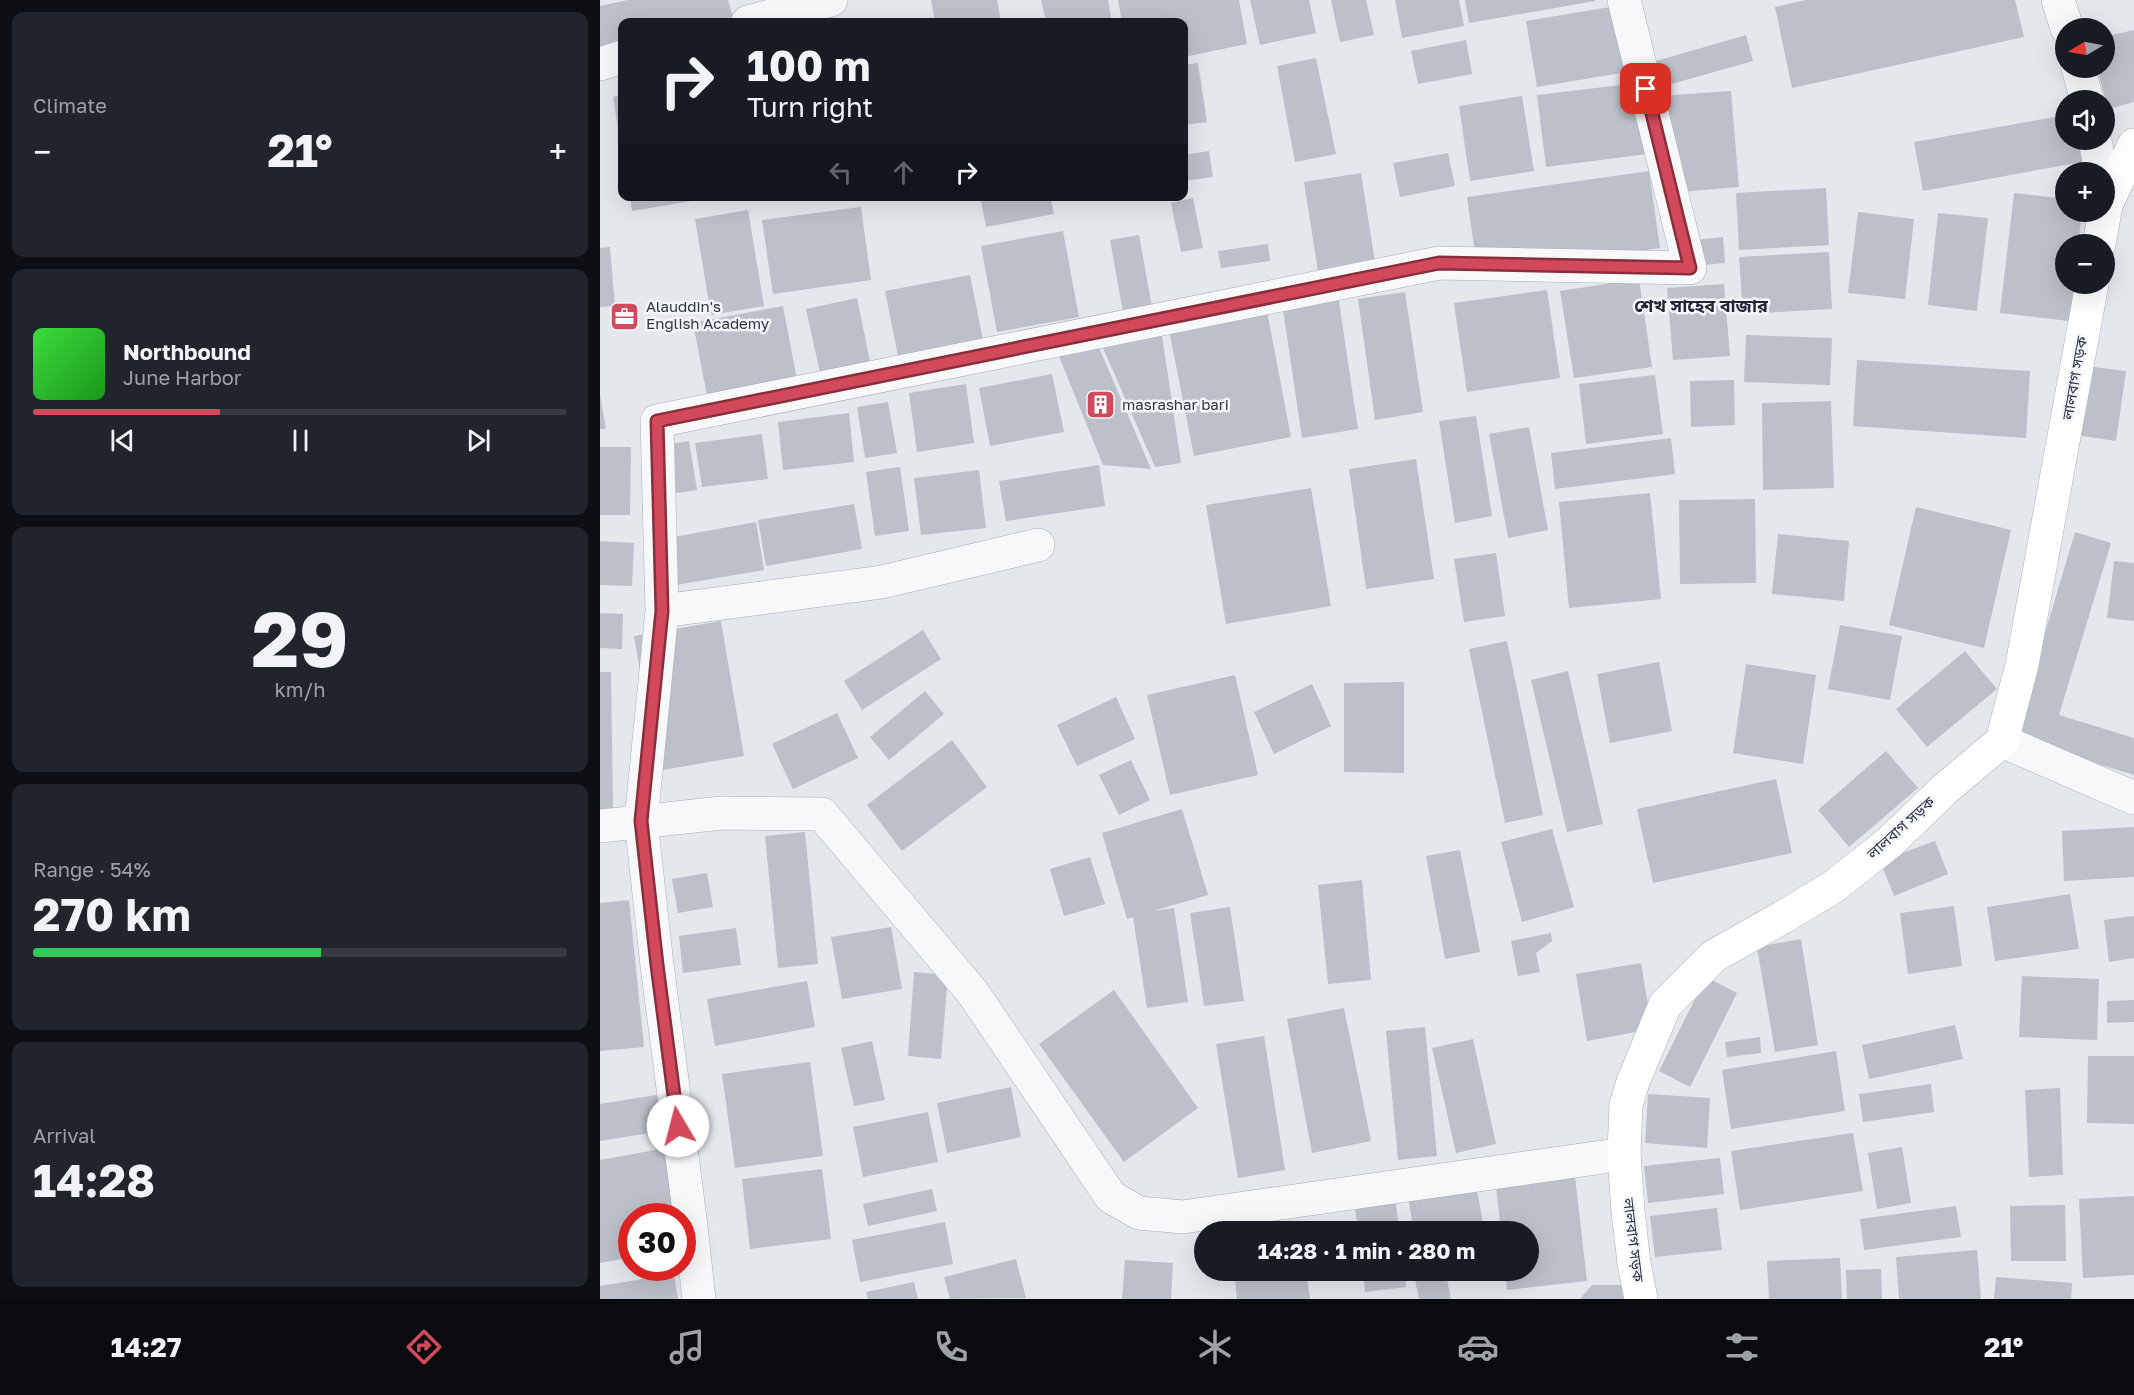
<!DOCTYPE html>
<meta charset="utf-8">
<style>
:root{--surface:#171b24;--page:#20242c;--text:#f1f3f6;--muted:#9ea1a6;--line:#363941;--accent:#d1495b}
body{margin:0;font-family:"Golos Text","Noto Sans Bengali",sans-serif;background:var(--page);color:var(--text);height:100vh;display:flex;flex-direction:column;font-size:22px;white-space:nowrap}
*{box-sizing:border-box;margin:0}
p{font-size:20px;color:var(--muted)}
.icon{flex:none;width:33px;height:33px;fill:none;stroke:currentColor;stroke-width:2;stroke-linecap:round;stroke-linejoin:round}
.map{position:relative;flex:1;overflow:hidden}
.sheet{display:flex;flex-direction:column;gap:12px;padding:12px;background:#0d0f14;width:600px}
.sheet>*{flex:none}
.banner{position:absolute;left:18px;top:18px;width:570px;height:183px;border-radius:12px;box-shadow:0 6px 24px #0002;background:#171b24;color:var(--text);overflow:hidden}
.needle{width:39px;rotate:260deg}
.buttons{position:absolute;left:1455px;top:18px;display:grid;gap:12px}
.buttons a{display:grid;place-items:center;width:60px;height:60px;border-radius:50%;background:var(--surface);box-shadow:0 6px 24px #0002;font-size:30px}
.speed{position:absolute;left:18px;top:1203px;display:flex;gap:12px;font-size:30px;font-weight:700;text-align:center}
.speed>*{display:grid;place-content:center;width:78px;height:78px;border-radius:50%;background:var(--surface);box-shadow:0 6px 24px #0002;line-height:1}
.speed .limit{border:9px solid #d22;background:#fff;color:#111}
.pin{position:absolute;display:grid;place-items:center;width:51px;height:51px;color:#fff;margin:-26px;border-radius:12px;box-shadow:0 3px 9px #0006}
.me{position:absolute;width:66px;margin:-33px;rotate:352deg;stroke-linejoin:round;filter:drop-shadow(0 0 4px #0008)}
.turn{display:flex;align-items:center;gap:21px;height:126px;padding:0 30px;font-size:27px}
.turn .icon{width:78px;height:78px;stroke-width:2.5}
.turn b{display:block;font-size:42px;line-height:51px}
.lanes{display:flex;align-items:center;height:57px;padding:0 30px;background:#0003;justify-content:center;gap:30px;direction:ltr}
.lanes .off{opacity:.35}
.big{font-size:45px;font-weight:700;line-height:1.1}
.sheet .widget{flex:1;display:flex;flex-direction:column;justify-content:center;gap:9px;min-width:0;padding:0 21px;border-radius:12px;background:var(--page)}
.sheet .dial{align-items:center;gap:0}
.dial b{font-size:78px;line-height:1}
.song{display:flex;align-items:center;gap:18px}
.cover{width:72px;height:72px;border-radius:9px;background:linear-gradient(135deg,hsl(120 70% 55%),hsl(120 70% 35%))}
.played{height:6px;border-radius:3px;background:linear-gradient(90deg,var(--accent) 35%,var(--line) 35%)}
.keys{display:flex;justify-content:space-around;direction:ltr}
.heat{display:flex;justify-content:space-between;align-items:center;font-size:33px;direction:ltr}
.charge{height:9px;border-radius:4px;background:linear-gradient(90deg,#34c759 54%,var(--line) 0)}
.trip{position:absolute;left:594px;top:1221px;width:345px;height:60px;border-radius:30px;background:var(--surface);box-shadow:0 6px 24px #0002;font-weight:700;line-height:60px;text-align:center}
.menu{display:flex;height:96px;justify-content:space-around;align-items:center;background:#090b0e;color:var(--muted)}
.menu .icon{width:42px;height:42px}
.menu .current{color:var(--accent)}
.menu b{font-size:27px;color:var(--text)}
main{display:flex;flex:1;min-height:0}
.map>svg:first-child{display:block}
</style>
<main>
<section class="sheet">
<div class="widget"><p>Climate</p>
<div class="heat"><a>−</a><b class="big">21°</b><a>+</a></div>
</div>
<div class="widget">
<div class="song"><i class="cover"></i><div><b>Northbound</b><p>June Harbor</p></div></div>
<div class="played"></div>
<div class="keys"><svg class="icon" aria-label="previous" viewBox="0 0 24 24"><path d="M18 5L8 12l10 7zM5 5v14"/></svg><svg class="icon" aria-label="pause" viewBox="0 0 24 24"><path d="M8 5v14M16 5v14"/></svg><svg class="icon" aria-label="next" viewBox="0 0 24 24"><path d="M6 5l10 7-10 7zM19 5v14"/></svg></div>
</div>
<div class="widget dial"><b>29</b><p>km/h</p></div>
<div class="widget"><p>Range · 54%</p><b class="big">270 km</b><div class="charge"></div></div>
<div class="widget"><p>Arrival</p><b class="big">14:28</b></div>
</section>
<div class="map">
<svg width="1534" height="1299" viewBox="0 0 1534 1299">
<rect width="100%" height="100%" fill="#e4e7ec"/>
<path fill="#bbc0ca" d="M 28,0 L 128,0 L 133,17 L 110,22 L 22,22 L 22,43 L 0,48 L 0,6 Z
M 331,0 L 397,0 L 401,22 L 335,22 Z
M 441,0 L 508,0 L 512,22 L 446,22 Z
M 518,0 L 639,0 L 647,44 L 584,57 L 584,22 L 522,22 Z
M 650,0 L 709,0 L 716,33 L 660,45 Z
M 731,0 L 766,0 L 774,35 L 740,42 Z
M 795,0 L 859,0 L 864,26 L 802,38 Z
M 865,0 L 995,0 L 995,1 L 869,23 Z
M 1206,0 L 1415,0 L 1424,37 L 1192,88 L 1175,7 Z
M 1016,6 L 1027,72 L 937,87 L 926,21 Z
M 1534,30 L 1534,102 L 1508,109 L 1497,68 L 1504,68 L 1504,37 Z
M 1146,35 L 1153,61 L 1054,89 L 1046,64 Z
M 866,40 L 872,74 L 818,84 L 811,51 Z
M 716,58 L 736,154 L 695,162 L 677,66 Z
M 598,63 L 607,122 L 584,125 L 584,65 Z
M 1038,83 L 1047,154 L 946,167 L 937,95 Z
M 1131,91 L 1139,187 L 1068,193 L 1059,96 Z
M 22,95 L 22,146 L 21,147 L 13,97 Z
M 922,96 L 934,171 L 870,181 L 859,106 Z
M 1466,115 L 1466,140 L 1478,140 L 1482,162 L 1323,191 L 1314,142 Z
M 609,151 L 613,177 L 584,181 L 584,155 Z
M 848,153 L 855,186 L 800,197 L 793,163 Z
M 1049,171 L 1060,248 L 878,274 L 867,197 Z
M 761,173 L 776,269 L 719,278 L 704,182 Z
M 1226,188 L 1229,245 L 1139,250 L 1136,193 Z
M 1414,193 L 1466,199 L 1466,212 L 1482,212 L 1478,244 L 1466,244 L 1466,284 L 1474,284 L 1469,321 L 1400,313 Z
M 30,196 L 109,196 L 109,198 L 32,211 Z
M 162,196 L 183,196 L 183,198 L 163,201 Z
M 380,196 L 450,196 L 454,214 L 386,227 Z
M 593,198 L 603,248 L 581,252 L 571,203 Z
M 261,207 L 271,280 L 173,294 L 162,220 Z
M 148,210 L 164,306 L 111,315 L 95,219 Z
M 1258,212 L 1314,219 L 1305,299 L 1248,293 Z
M 1338,213 L 1388,218 L 1377,311 L 1328,305 Z
M 463,231 L 479,317 L 397,332 L 381,246 Z
M 539,235 L 552,307 L 523,312 L 510,240 Z
M 1123,237 L 1125,263 L 1079,267 L 1077,242 Z
M 668,244 L 670,261 L 621,268 L 618,251 Z
M 10,247 L 15,306 L 0,307 L 0,248 Z
M 1229,252 L 1232,309 L 1143,314 L 1139,257 Z
M 370,275 L 386,355 L 301,371 L 285,291 Z
M 1039,279 L 1052,367 L 974,378 L 960,291 Z
M 1124,284 L 1130,356 L 1073,360 L 1067,288 Z
M 737,288 L 758,429 L 702,438 L 681,296 Z
M 947,290 L 960,378 L 867,392 L 854,303 Z
M 805,292 L 823,412 L 775,420 L 758,299 Z
M 257,298 L 272,371 L 222,382 L 206,309 Z
M 183,306 L 198,385 L 108,401 L 93,323 Z
M 667,311 L 691,437 L 594,456 L 569,330 Z
M 560,322 L 581,463 L 555,467 L 497,334 Z
M 1146,335 L 1232,338 L 1230,385 L 1144,382 Z
M 494,336 L 551,469 L 503,465 L 454,344 Z
M 1257,360 L 1430,371 L 1426,438 L 1253,426 Z
M 1486,366 L 1526,371 L 1516,441 L 1476,435 Z
M 452,374 L 464,432 L 390,446 L 379,388 Z
M 1055,375 L 1063,434 L 986,444 L 979,384 Z
M 1134,380 L 1135,425 L 1091,427 L 1090,381 Z
M 366,384 L 374,443 L 317,452 L 309,393 Z
M 0,395 L 6,429 L 0,429 Z
M 1231,401 L 1234,488 L 1163,490 L 1162,403 Z
M 288,402 L 297,453 L 265,458 L 257,407 Z
M 249,413 L 254,462 L 183,470 L 178,422 Z
M 876,416 L 892,516 L 855,523 L 839,421 Z
M 929,427 L 948,530 L 908,538 L 889,434 Z
M 162,434 L 168,479 L 102,487 L 95,443 Z
M 1071,438 L 1075,474 L 955,489 L 951,453 Z
M 89,441 L 97,490 L 71,494 L 64,445 Z
M 0,447 L 31,447 L 30,515 L 0,515 Z
M 816,459 L 834,579 L 766,589 L 749,469 Z
M 499,465 L 505,506 L 406,521 L 399,481 Z
M 300,467 L 309,531 L 275,536 L 266,472 Z
M 379,470 L 386,528 L 321,535 L 314,478 Z
M 711,488 L 731,606 L 626,624 L 606,505 Z
M 1050,493 L 1061,599 L 969,608 L 959,502 Z
M 1155,499 L 1156,583 L 1080,584 L 1079,500 Z
M 254,504 L 262,549 L 166,566 L 158,520 Z
M 1316,507 L 1411,530 L 1384,648 L 1289,625 Z
M 156,522 L 164,570 L 76,585 L 68,538 Z
M 1475,532 L 1511,543 L 1459,715 L 1534,738 L 1534,775 L 1414,738 Z
M 1178,534 L 1249,541 L 1244,601 L 1172,594 Z
M 0,541 L 34,543 L 32,586 L 0,585 Z
M 896,553 L 905,616 L 864,622 L 854,559 Z
M 1514,561 L 1534,563 L 1534,621 L 1507,618 Z
M 0,613 L 23,614 L 22,649 L 0,648 Z
M 121,621 L 144,756 L 57,771 L 34,636 Z
M 1240,625 L 1302,636 L 1290,700 L 1228,689 Z
M 323,630 L 341,659 L 262,710 L 244,681 Z
M 907,641 L 943,815 L 905,823 L 869,649 Z
M 1365,651 L 1397,689 L 1327,747 L 1296,709 Z
M 1059,662 L 1072,731 L 1010,743 L 997,674 Z
M 1146,664 L 1216,675 L 1203,764 L 1133,753 Z
M 968,671 L 1003,824 L 967,832 L 931,680 Z
M 0,672 L 11,672 L 13,809 L 0,809 Z
M 635,675 L 658,775 L 570,795 L 547,695 Z
M 804,682 L 804,773 L 744,772 L 744,683 Z
M 712,684 L 731,726 L 674,754 L 654,712 Z
M 325,691 L 344,714 L 289,760 L 270,737 Z
M 516,697 L 535,739 L 477,766 L 457,725 Z
M 237,713 L 258,758 L 193,789 L 172,744 Z
M 352,740 L 387,787 L 302,851 L 267,805 Z
M 1286,751 L 1318,788 L 1249,847 L 1218,810 Z
M 531,760 L 550,800 L 519,815 L 499,775 Z
M 1176,779 L 1192,853 L 1053,883 L 1037,809 Z
M 582,809 L 608,895 L 553,911 L 574,908 L 588,1002 L 547,1008 L 533,917 L 527,919 L 502,833 Z
M 1534,827 L 1534,877 L 1464,881 L 1462,831 Z
M 952,829 L 974,907 L 922,922 L 901,842 Z
M 205,832 L 218,964 L 178,968 L 165,836 Z
M 1335,841 L 1348,874 L 1294,896 L 1280,861 Z
M 860,850 L 880,952 L 845,959 L 826,856 Z
M 490,857 L 505,904 L 464,916 L 450,869 Z
M 107,873 L 113,907 L 78,913 L 72,879 Z
M 762,880 L 771,980 L 728,984 L 718,885 Z
M 1470,894 L 1479,949 L 1395,961 L 1387,907 Z
M 29,900 L 44,1047 L 0,1051 L 0,903 Z
M 1354,906 L 1362,966 L 1308,974 L 1300,913 Z
M 630,907 L 644,1001 L 604,1006 L 590,913 Z
M 1534,916 L 1534,958 L 1509,962 L 1504,920 Z
M 291,927 L 302,989 L 242,999 L 231,937 Z
M 136,928 L 141,965 L 83,973 L 79,936 Z
M 951,933 L 952,941 L 936,953 L 940,972 L 918,976 L 911,941 Z
M 1201,939 L 1218,1045 L 1175,1052 L 1157,947 Z
M 1041,963 L 1052,1029 L 987,1041 L 976,974 Z
M 314,972 L 348,975 L 341,1059 L 308,1056 Z
M 1422,976 L 1499,979 L 1497,1040 L 1419,1037 Z
M 1106,977 L 1137,993 L 1090,1087 L 1059,1071 Z
M 207,981 L 215,1027 L 115,1046 L 107,999 Z
M 514,990 L 598,1108 L 524,1162 L 439,1044 Z
M 1534,1000 L 1534,1022 L 1507,1023 L 1507,1001 Z
M 744,1008 L 771,1141 L 712,1153 L 687,1019 Z
M 1355,1025 L 1363,1059 L 1269,1079 L 1262,1045 Z
M 825,1027 L 837,1156 L 798,1160 L 786,1031 Z
M 664,1036 L 685,1170 L 638,1178 L 616,1044 Z
M 1160,1037 L 1161,1053 L 1127,1057 L 1125,1042 Z
M 873,1039 L 896,1144 L 856,1153 L 832,1048 Z
M 272,1041 L 285,1100 L 254,1106 L 241,1048 Z
M 1236,1051 L 1245,1111 L 1131,1129 L 1122,1070 Z
M 1488,1056 L 1534,1056 L 1534,1124 L 1487,1123 Z
M 210,1062 L 223,1156 L 135,1168 L 122,1074 Z
M 1331,1084 L 1334,1112 L 1263,1122 L 1259,1094 Z
M 411,1087 L 421,1137 L 347,1153 L 337,1103 Z
M 1460,1088 L 1463,1175 L 1429,1177 L 1425,1090 Z
M 62,1094 L 68,1130 L 0,1141 L 0,1104 Z
M 1048,1094 L 1110,1098 L 1107,1148 L 1045,1143 Z
M 328,1112 L 338,1162 L 263,1177 L 253,1127 Z
M 1253,1133 L 1263,1191 L 1140,1210 L 1131,1151 Z
M 1302,1147 L 1311,1203 L 1277,1209 L 1268,1153 Z
M 66,1148 L 79,1216 L 32,1216 L 32,1257 L 0,1263 L 0,1160 Z
M 1120,1158 L 1124,1194 L 1048,1203 L 1044,1166 Z
M 222,1169 L 231,1239 L 150,1249 L 142,1179 Z
M 975,1177 L 987,1281 L 907,1290 L 905,1270 L 928,1270 L 928,1232 L 901,1232 L 896,1186 Z
M 876,1185 L 883,1223 L 834,1232 L 814,1232 L 808,1197 Z
M 332,1189 L 337,1211 L 268,1226 L 263,1204 Z
M 795,1193 L 799,1232 L 758,1232 L 754,1198 Z
M 1534,1196 L 1534,1275 L 1483,1278 L 1479,1199 Z
M 1465,1205 L 1466,1261 L 1411,1261 L 1410,1206 Z
M 1356,1206 L 1361,1237 L 1264,1250 L 1260,1219 Z
M 1117,1208 L 1122,1250 L 1055,1257 L 1050,1216 Z
M 345,1222 L 353,1264 L 260,1282 L 252,1240 Z
M 1377,1250 L 1381,1299 L 1299,1299 L 1296,1257 Z
M 1240,1258 L 1242,1299 L 1169,1299 L 1167,1261 Z
M 416,1259 L 426,1298 L 350,1299 L 344,1277 Z
M 525,1260 L 573,1263 L 571,1299 L 522,1299 Z
M 1281,1269 L 1282,1299 L 1247,1299 L 1246,1270 Z
M 634,1270 L 706,1270 L 710,1299 L 637,1299 Z
M 763,1270 L 804,1270 L 806,1287 L 765,1292 Z
M 813,1270 L 845,1270 L 851,1299 L 819,1299 Z
M 74,1274 L 78,1299 L 0,1299 L 0,1286 Z
M 1396,1277 L 1472,1283 L 1471,1299 L 1394,1299 Z
M 314,1282 L 318,1299 L 268,1299 L 266,1292 Z
M 992,1285 L 1029,1285 L 1030,1299 L 980,1299 Z"/>
<g fill="none" stroke-linecap="round" stroke-linejoin="round">
<defs>
<path id="street" d="M 1458,0 L 1467,28
M 148,22 L 231,0
M 0,64 L 22,57
M 1478,68 L 1487,100
M 1495,140 L 1501,172
M 62,611 L 57,421 L 839,263 L 1090,268 L 1024,0
M 1402,741 L 1534,798
M 0,826 L 122,813 L 222,814 L 373,993 L 511,1197 L 539,1213 L 583,1217 L 1024,1154
M 99,1299 L 90,1218 L 57,965 L 41,821 L 62,611 L 282,582 L 438,545"/>
<path id="secondary" d="M 1499,244 L 1506,205 L 1534,145
M 1041,1299 L 1034,1263 L 1028,1211 L 1024,1154 L 1026,1105 L 1033,1082 L 1065,1005 L 1114,956 L 1183,917 L 1233,887 L 1290,842 L 1345,789 L 1402,741 L 1422,665 L 1492,284"/>
</defs>
<use href="#street" stroke="#a9aeb7" stroke-width="34"/>
<use href="#secondary" stroke="#a9aeb7" stroke-width="34"/>
<use href="#street" stroke="#f7f8fa" stroke-width="33"/>
<use href="#secondary" stroke="#fff" stroke-width="33"/>
</g>
<g fill="none" stroke-linecap="round" stroke-linejoin="round">
<defs>
<path id="route" d="M 78,1126 L 57,965 L 41,821 L 62,611 L 57,421 L 839,263 L 1090,268 L 1046,89"/>
</defs>
<use href="#route" stroke="#882f3b" stroke-width="15"/>
<use href="#route" stroke="#d1495b" stroke-width="10"/>
</g>
<defs>
<symbol id="office-square" viewBox="-11 -11 22 22"><rect x="-9" y="-9" width="18" height="18" rx="4" fill="#d1495b" stroke="#f4f6f9"/><path d="M-6-3h4V-5.5h4V-3h4V5H-6ZM-1-4.5V-3h2v-1.5ZM-6 0V1H6V0Z" fill="#fff"/></symbol>
<symbol id="building-square" viewBox="-11 -11 22 22"><rect x="-9" y="-9" width="18" height="18" rx="4" fill="#d1495b" stroke="#f4f6f9"/><path d="M-4-6H4V6H1V3H-1V6H-4ZM-2.5-4.3h1.7v1.8h-1.7ZM.8-4.3h1.7v1.8H.8ZM-2.5-1h1.7V.8h-1.7ZM.8-1h1.7V.8H.8Z" fill="#fff"/></symbol>
</defs>
<g fill-rule="evenodd">
<use href="#office-square" x="8" y="300" width="33" height="33"/>
<use href="#building-square" x="484" y="388" width="33" height="33"/>
</g>
<g text-anchor="middle" stroke-width="5" stroke-linejoin="round" paint-order="stroke">
<g font-size="15" fill="#2b3445" stroke="#f4f6f9" text-anchor="start">
<text x="46" y="312">Alauddin's<tspan x="46" dy="17">English Academy</tspan></text>
<text x="522" y="410">masrashar bari</text>
</g>
<g font-size="15" fill="#2b3445" stroke="#f4f6f9">
<text transform="translate(1475 378) rotate(-80)" y="5">লালবাগ সড়ক</text>
<text transform="translate(1301 828) rotate(-42)" y="5">লালবাগ সড়ক</text>
<text transform="translate(1033 1240) rotate(83)" y="5">লালবাগ সড়ক</text>
</g>
<g font-size="18" font-weight="bold" fill="#1d2536" stroke="#f4f6f9">
<text x="1101" y="312">শেখ সাহেব বাজার</text>
</g>
</g>
</svg>
<div class="buttons">
<a><svg class="needle" viewBox="-14 -14 28 28"><path d="M0-13l5 13h-10z" fill="#e53935"/><path d="M0 13l5-13h-10z" fill="#9ea1a6"/></svg></a>
<a><svg class="icon" aria-label="sound" viewBox="0 0 24 24"><path d="M4 9h4l5-4v14l-5-4H4zM17 9q2 3 0 6"/></svg></a>
<a>+</a>
<a>−</a>
</div>
<div class="speed"><div class="limit">30</div></div>
<div class="pin" style="left:1046px;top:89px;background:#d93025"><svg class="icon" aria-label="arrive" viewBox="0 0 24 24"><path d="M6 21V4h12l-3 4 3 4H6"/></svg></div>
<svg class="me" style="left:78px;top:1126px" viewBox="-20 -20 40 40"><circle r="19" fill="#fff"/><path d="M0-13L10 11 0 6-10 11z" fill="#d1495b"/></svg>
<div class="trip">14:28 · 1 min · 280 m</div>
<div class="banner">
<div class="turn"><svg class="icon" aria-label="right" viewBox="0 0 24 24"><path d="M7 20v-9h11M14 6l5 5-5 5"/></svg><div><b>100 m</b>Turn right</div></div>
<div class="lanes"><svg class="icon off" aria-label="left" viewBox="0 0 24 24"><path d="M17 20v-9H6M10 6l-5 5 5 5"/></svg><svg class="icon off" aria-label="ahead" viewBox="0 0 24 24"><path d="M12 20V5M6 11l6-6 6 6"/></svg><svg class="icon" aria-label="right" viewBox="0 0 24 24"><path d="M7 20v-9h11M14 6l5 5-5 5"/></svg></div>
</div>
</div>
</main>
<nav class="menu">
<b>14:27</b>
<svg class="icon current" aria-label="directions" viewBox="0 0 24 24"><path d="M12 3l9 9-9 9-9-9zM9 14v-3h6M13 9l2 2-2 2"/></svg>
<svg class="icon" aria-label="music" viewBox="0 0 24 24"><path d="M9 18V5l10-2v13"/><circle cx="6" cy="18" r="3"/><circle cx="16" cy="16" r="3"/></svg>
<svg class="icon" aria-label="phone" viewBox="0 0 24 24"><path d="M5 4h4l2 5-3 2q2 4 5 5l2-3 5 2v4C11 20 4 13 5 4z"/></svg>
<svg class="icon" aria-label="climate" viewBox="0 0 24 24"><path d="M12 3v18M4 7l16 10M4 17L20 7"/></svg>
<svg class="icon" aria-label="car" viewBox="0 0 24 24"><path d="M5 17H2v-5l4-1 3-4h7l3 4 3 1v5h-3M9 17h6M6 11h13"/><circle cx="7" cy="17" r="2"/><circle cx="17" cy="17" r="2"/></svg>
<svg class="icon" aria-label="filters" viewBox="0 0 24 24"><path d="M4 7h16M4 17h16"/><circle cx="9" cy="7" r="2"/><circle cx="15" cy="17" r="2"/></svg>
<b>21°</b>
</nav>
